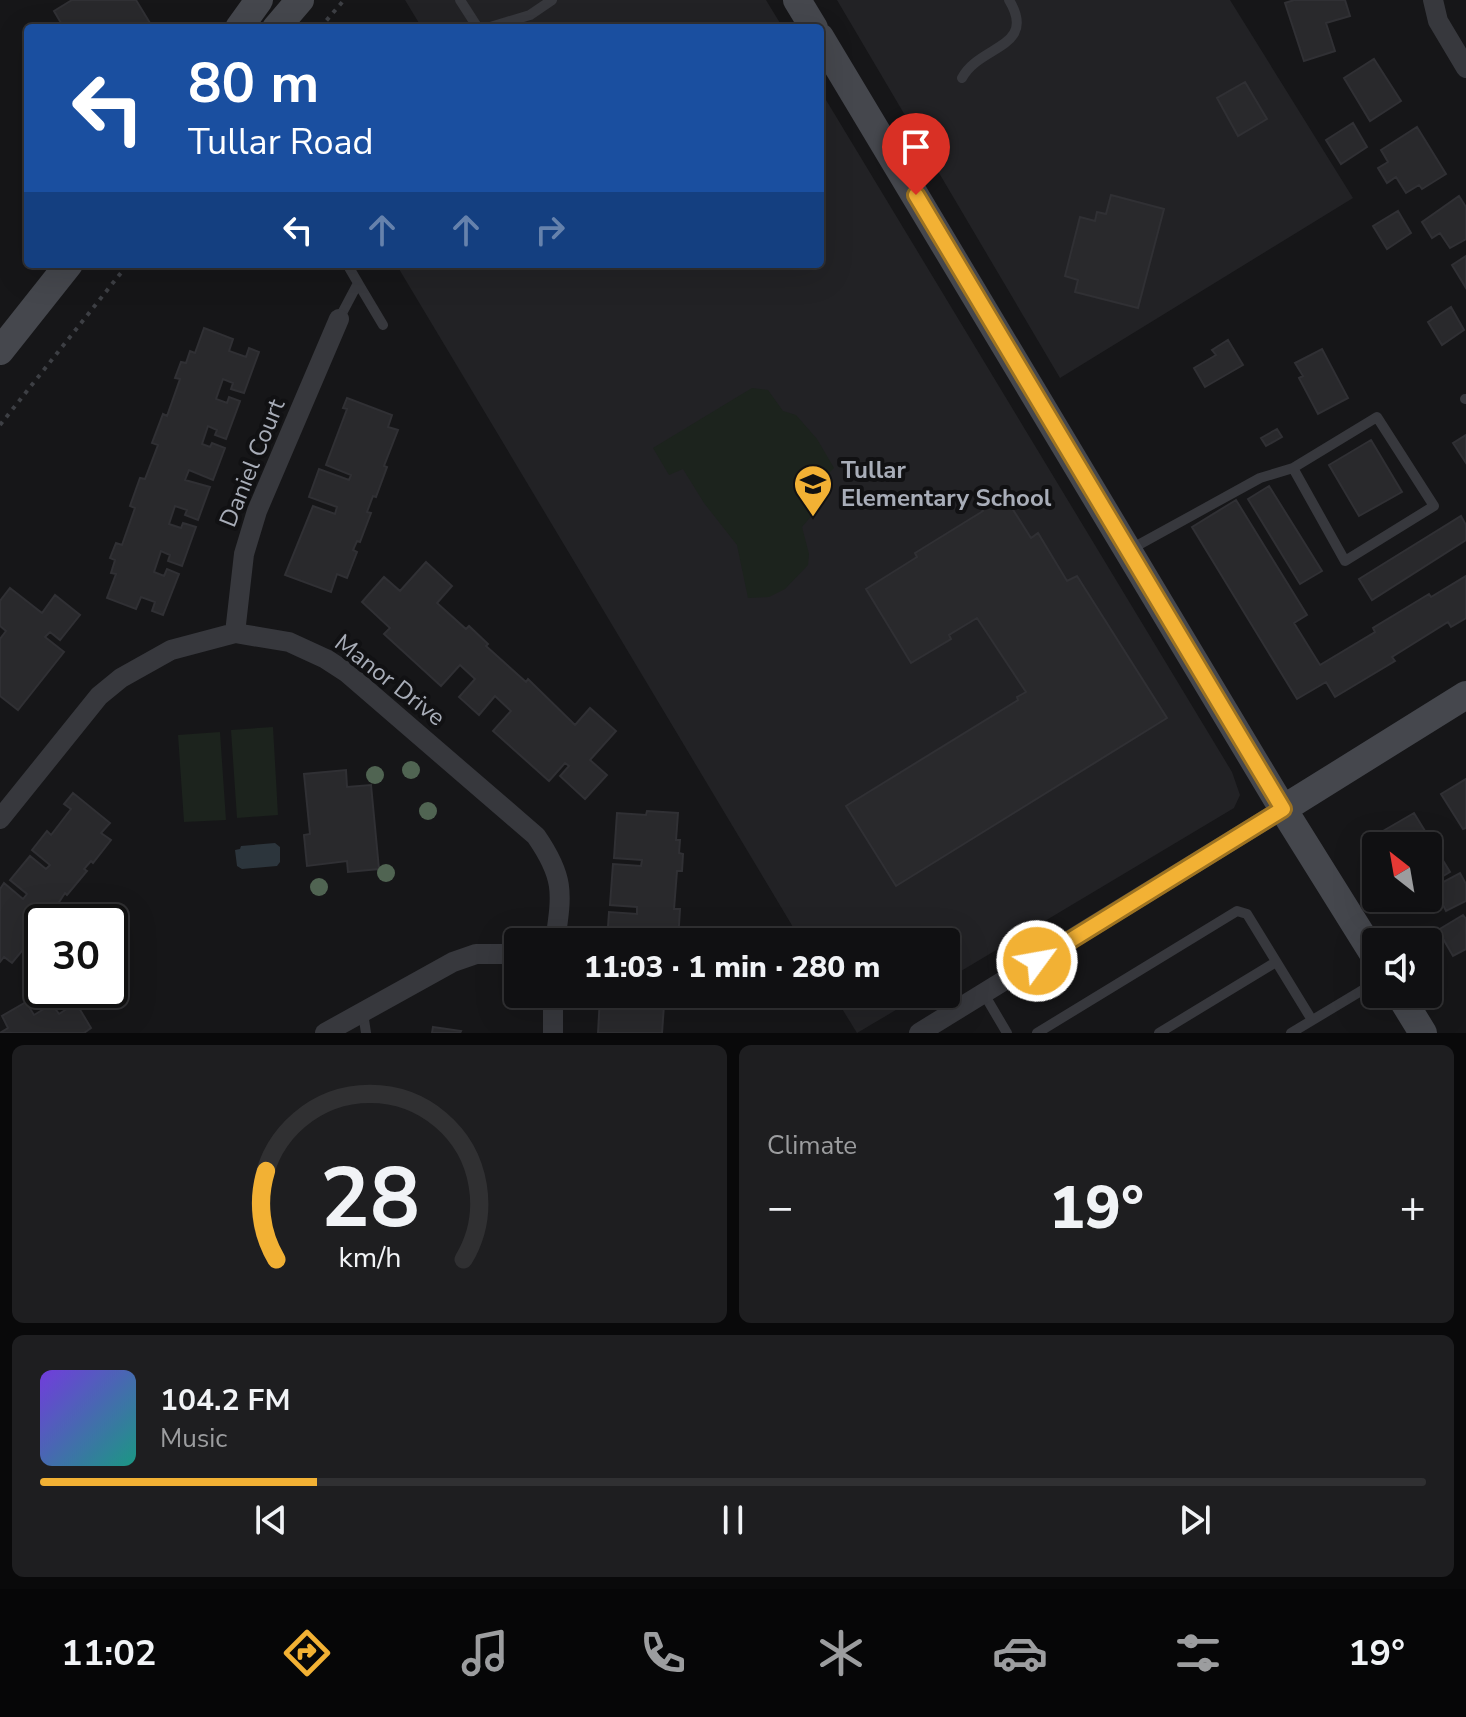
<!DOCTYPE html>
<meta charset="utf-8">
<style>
:root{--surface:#101012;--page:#1e1e20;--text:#f1f3f6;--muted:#9c9d9f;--line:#303032;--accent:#f2b134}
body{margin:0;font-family:"Nunito Sans",sans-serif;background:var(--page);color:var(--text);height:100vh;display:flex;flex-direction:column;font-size:30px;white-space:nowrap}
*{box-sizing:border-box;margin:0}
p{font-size:26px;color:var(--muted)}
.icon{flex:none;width:44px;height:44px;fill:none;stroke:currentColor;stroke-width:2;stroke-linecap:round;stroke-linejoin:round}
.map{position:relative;height:1033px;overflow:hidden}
.side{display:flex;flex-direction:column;gap:12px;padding:12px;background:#09090a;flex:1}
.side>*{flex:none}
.top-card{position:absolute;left:24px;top:24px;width:800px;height:244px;border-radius:8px;box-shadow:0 8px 32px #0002,0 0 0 2px var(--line);background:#1a4fa0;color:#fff;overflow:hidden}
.needle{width:52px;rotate:329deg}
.fabs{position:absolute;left:1362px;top:832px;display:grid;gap:16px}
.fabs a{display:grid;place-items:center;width:80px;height:80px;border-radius:8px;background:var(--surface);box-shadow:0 8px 32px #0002,0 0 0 2px var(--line);font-size:40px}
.speed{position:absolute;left:24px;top:904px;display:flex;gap:16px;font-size:40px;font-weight:700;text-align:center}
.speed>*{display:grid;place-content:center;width:104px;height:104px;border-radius:50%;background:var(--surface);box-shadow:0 8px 32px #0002,0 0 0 2px var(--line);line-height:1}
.speed .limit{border:4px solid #111;border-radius:12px;background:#fff;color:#111}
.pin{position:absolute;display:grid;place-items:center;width:68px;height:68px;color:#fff;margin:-82px -34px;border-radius:50% 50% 50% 0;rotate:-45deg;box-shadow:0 0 8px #0007}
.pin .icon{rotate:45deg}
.me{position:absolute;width:88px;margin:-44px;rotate:58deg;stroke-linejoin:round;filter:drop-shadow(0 0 6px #0008)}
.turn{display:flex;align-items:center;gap:28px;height:168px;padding:0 32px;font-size:36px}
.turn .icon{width:104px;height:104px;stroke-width:2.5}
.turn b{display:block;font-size:56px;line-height:68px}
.lanes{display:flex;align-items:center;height:76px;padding:0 32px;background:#0003;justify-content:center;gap:40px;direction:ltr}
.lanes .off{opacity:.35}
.big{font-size:60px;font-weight:800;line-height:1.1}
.side .card{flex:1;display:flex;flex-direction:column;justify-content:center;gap:12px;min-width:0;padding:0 28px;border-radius:12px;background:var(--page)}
.side .dial{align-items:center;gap:0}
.dial svg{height:208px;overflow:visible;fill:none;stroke:var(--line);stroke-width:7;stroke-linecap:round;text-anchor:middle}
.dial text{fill:var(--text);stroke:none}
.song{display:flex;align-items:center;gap:24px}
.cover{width:96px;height:96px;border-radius:12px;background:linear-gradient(135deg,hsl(260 70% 55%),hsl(170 70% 35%))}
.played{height:8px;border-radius:4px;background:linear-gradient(90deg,var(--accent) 20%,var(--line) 20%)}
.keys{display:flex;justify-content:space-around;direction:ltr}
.heat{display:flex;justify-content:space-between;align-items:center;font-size:44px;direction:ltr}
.side .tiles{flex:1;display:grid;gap:12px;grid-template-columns:1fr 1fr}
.card:last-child{grid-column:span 2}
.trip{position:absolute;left:504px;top:928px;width:456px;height:80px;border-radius:8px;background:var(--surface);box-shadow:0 8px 32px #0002,0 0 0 2px var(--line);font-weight:800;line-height:80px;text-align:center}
.tab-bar{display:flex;height:128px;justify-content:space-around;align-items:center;background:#060607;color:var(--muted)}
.tab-bar .icon{width:56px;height:56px}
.tab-bar .active{color:var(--accent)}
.tab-bar b{font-size:36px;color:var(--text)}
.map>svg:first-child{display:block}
</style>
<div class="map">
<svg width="1466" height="1033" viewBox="0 0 1466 1033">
<rect width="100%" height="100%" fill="#161618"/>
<path fill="#222225" d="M 405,0 L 766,0 L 783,28 L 422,28 Z
M 837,0 L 1230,0 L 1353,198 L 1060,378 Z
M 820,90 L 1232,772 L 1240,795 L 1234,808 L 946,980 L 946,942 L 802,942 L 396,264 L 820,264 Z
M 833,994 L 923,994 L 857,1033 Z"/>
<path fill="#1c231d" d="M 752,388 L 768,390 L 783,411 L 796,415 L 817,439 L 834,468 L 818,484 L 818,508 L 802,527 L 809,554 L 808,565 L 785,589 L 769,597 L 748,598 L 737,545 L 704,503 L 683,469 L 669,475 L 653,448 Z
M 273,727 L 278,815 L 237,818 L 231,730 Z
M 220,732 L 226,820 L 184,822 L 178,735 Z"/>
<path fill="#2c353c" d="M 275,843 L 280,847 L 280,862 L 277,866 L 242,869 L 237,866 L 235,850 L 240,849 L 241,846 Z"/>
<path fill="#29292c" stroke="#303034" stroke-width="2" d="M 72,0 L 136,0 L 153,28 L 64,28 L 54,11 Z
M 1294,0 L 1345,0 L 1350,16 L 1326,23 L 1335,51 L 1304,61 L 1285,3 Z
M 1374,59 L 1401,101 L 1370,121 L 1344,78 Z
M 1245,82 L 1267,119 L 1238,136 L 1217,98 Z
M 1353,123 L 1367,147 L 1341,164 L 1326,140 Z
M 1417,127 L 1446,174 L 1422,189 L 1419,185 L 1406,193 L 1396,177 L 1387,183 L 1378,168 L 1388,162 L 1381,150 Z
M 1111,195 L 1164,209 L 1138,308 L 1075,292 L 1078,280 L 1065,276 L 1080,217 L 1095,221 L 1097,212 L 1106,214 Z
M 1459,196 L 1466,207 L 1466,239 L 1450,248 L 1440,233 L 1432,238 L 1422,222 Z
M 1398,211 L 1411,233 L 1387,249 L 1373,226 Z
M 1466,256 L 1466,288 L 1452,265 Z
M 1451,307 L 1464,330 L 1442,345 L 1428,322 Z
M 204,328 L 233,339 L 229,351 L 246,357 L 249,348 L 259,352 L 244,393 L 231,389 L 233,383 L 223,379 L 216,399 L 227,403 L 229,397 L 240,401 L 226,439 L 215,435 L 217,430 L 208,426 L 202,444 L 210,447 L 212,443 L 225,448 L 213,480 L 189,470 L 185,480 L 210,487 L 198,520 L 185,515 L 187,510 L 175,506 L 169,524 L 181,528 L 183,523 L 196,527 L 182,566 L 168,561 L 170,555 L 161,551 L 154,572 L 164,576 L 167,569 L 179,574 L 163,615 L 152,611 L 155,602 L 141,597 L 136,609 L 107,598 L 116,574 L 111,573 L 115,560 L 110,558 L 116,543 L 122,545 L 135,508 L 130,506 L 140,478 L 145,479 L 158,445 L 152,443 L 163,414 L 167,416 L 180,379 L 175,378 L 181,362 L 186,363 L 190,351 L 195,353 Z
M 1228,340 L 1243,365 L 1205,387 L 1194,368 L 1216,355 L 1212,350 Z
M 1322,349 L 1348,398 L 1318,414 L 1299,378 L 1303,376 L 1295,363 Z
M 347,398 L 392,415 L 388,427 L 398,430 L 384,466 L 387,467 L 376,497 L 373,496 L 367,512 L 371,513 L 360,542 L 357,541 L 353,550 L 357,552 L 347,578 L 337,574 L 331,592 L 285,575 L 313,506 L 335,514 L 337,507 L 309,497 L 319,469 L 349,480 L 351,475 L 326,465 L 347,409 L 343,408 Z
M 1277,429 L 1282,437 L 1266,446 L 1261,438 Z
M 1466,435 L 1466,463 L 1453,443 Z
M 1371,440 L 1402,492 L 1359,516 L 1329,465 Z
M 1269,486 L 1322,571 L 1300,584 L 1248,499 Z
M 1003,494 L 1031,538 L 1038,533 L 1067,581 L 1077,576 L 1167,718 L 896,886 L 846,806 L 1018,700 L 1017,697 L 1026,692 L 977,618 L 949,635 L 951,639 L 911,663 L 866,589 L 917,557 L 915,553 L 983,511 L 981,508 Z
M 1236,500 L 1307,615 L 1294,623 L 1320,665 L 1375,632 L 1373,628 L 1429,594 L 1431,597 L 1466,576 L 1466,618 L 1451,627 L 1448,622 L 1392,657 L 1395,661 L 1335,697 L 1326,682 L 1297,699 L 1192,527 Z
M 1461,516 L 1466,525 L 1466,540 L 1372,600 L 1359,579 Z
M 426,562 L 452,586 L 437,603 L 466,629 L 469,626 L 488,644 L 486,646 L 526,682 L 528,679 L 575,725 L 590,708 L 616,731 L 590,760 L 607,775 L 585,799 L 560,776 L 569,766 L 565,763 L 549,781 L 493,731 L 511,711 L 495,696 L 479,715 L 459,697 L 475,679 L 460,665 L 441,686 L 384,634 L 390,628 L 362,602 L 384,577 L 400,591 Z
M 10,588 L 42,613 L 55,595 L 80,615 L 60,640 L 50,632 L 45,637 L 64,652 L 18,710 L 0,696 L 0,639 L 6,631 L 0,626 L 0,601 Z
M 346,770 L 347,787 L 371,785 L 379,869 L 348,872 L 347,861 L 307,866 L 304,835 L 310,834 L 304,774 Z
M 1466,779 L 1466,828 L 1463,829 L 1441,794 Z
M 73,793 L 110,823 L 101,833 L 111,840 L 93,863 L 91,861 L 84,869 L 87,871 L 67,895 L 65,893 L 46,922 L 42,922 L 38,932 L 35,930 L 29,938 L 31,940 L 12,963 L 4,957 L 0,962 L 0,889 L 4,883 L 23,899 L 27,894 L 10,880 L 30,856 L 46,869 L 50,865 L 32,850 L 47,831 L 51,835 L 71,809 L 64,804 Z
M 647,811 L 678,813 L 676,840 L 680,840 L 679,853 L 683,854 L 682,871 L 677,871 L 674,909 L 680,909 L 678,940 L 607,942 L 609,912 L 637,914 L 637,907 L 610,905 L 613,864 L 641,866 L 642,860 L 614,858 L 617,813 L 646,815 Z
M 1414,813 L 1450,872 L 1428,885 L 1428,846 L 1392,846 L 1383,831 Z
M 1460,873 L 1466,884 L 1466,901 L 1446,911 L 1434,887 Z
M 1463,915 L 1466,919 L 1466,949 L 1453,956 L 1438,930 Z
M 630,994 L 671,994 L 670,1005 L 664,1005 L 662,1033 L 598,1033 L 600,997 L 629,999 Z
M 26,1002 L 34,1015 L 52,1004 L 59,1014 L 76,1003 L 91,1028 L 84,1033 L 0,1033 L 8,1028 L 2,1016 Z
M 433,1027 L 461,1031 L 460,1033 L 432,1033 Z"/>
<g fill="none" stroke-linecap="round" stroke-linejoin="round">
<path stroke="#3d3f44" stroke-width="4" stroke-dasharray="4 6" stroke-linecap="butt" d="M 320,28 L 344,0
M 0,425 L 128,264"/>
<path stroke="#37383d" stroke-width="10" d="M 460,0 L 478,28
M 487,28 L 530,15 L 552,0
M 962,78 C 979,45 1038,48 1009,0
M 358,283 L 383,325
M 339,319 L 358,283 L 347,264
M 1465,399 L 1466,399
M 1131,549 L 1260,478 L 1293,468 L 1377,417 L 1434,506 L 1345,561 L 1293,468
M 984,994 L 1007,1033
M 363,1013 L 366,1033
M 1037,1033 L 1237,911 L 1247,914 L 1312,1020
M 1159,1033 L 1276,962
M 1291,1033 L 1376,982"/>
<path stroke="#37383d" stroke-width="20" d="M 1433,0 L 1438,21 L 1466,68
M 235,633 L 244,554 L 257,511 L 339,319
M 0,819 L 99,696 L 121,678 L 171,650 L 235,633 L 289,642 L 326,659 L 346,672 L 536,836 C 565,878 562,893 555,942
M 325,1033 L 453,962 L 476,954 L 518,954
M 553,1033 L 553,994
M 919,1033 L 1283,809"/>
<path stroke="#45474d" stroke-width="28" d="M 797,0 L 814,28
M 239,28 L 259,0
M 276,28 L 300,0
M 820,37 L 1283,809 L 1376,958
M 0,351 L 69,264
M 1283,809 L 1466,695
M 1399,994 L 1423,1033"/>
</g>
<g fill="#506452">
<circle cx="411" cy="770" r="9"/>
<circle cx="375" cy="775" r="9"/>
<circle cx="428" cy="811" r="9"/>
<circle cx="386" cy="873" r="9"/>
<circle cx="319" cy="887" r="9"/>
</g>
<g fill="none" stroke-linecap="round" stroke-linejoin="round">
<defs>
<path id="route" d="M 916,195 L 1283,809 L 1037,961"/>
</defs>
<use href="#route" stroke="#9d7322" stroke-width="20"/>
<use href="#route" stroke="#f2b134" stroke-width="14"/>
</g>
<defs>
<symbol id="school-pin" viewBox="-11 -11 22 30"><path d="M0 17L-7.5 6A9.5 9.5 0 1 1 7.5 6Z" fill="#f2b134" stroke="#111113"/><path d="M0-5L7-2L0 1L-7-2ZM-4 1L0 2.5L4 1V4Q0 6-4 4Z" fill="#111"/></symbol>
</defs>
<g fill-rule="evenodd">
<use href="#school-pin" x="791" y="462" width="44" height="60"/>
</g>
<g text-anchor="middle" stroke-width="8" stroke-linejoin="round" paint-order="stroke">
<g font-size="24" fill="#a8adb8" stroke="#111113">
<text transform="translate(252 463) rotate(-68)" y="8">Daniel Court</text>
<text transform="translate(390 680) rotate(38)" y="8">Manor Drive</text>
</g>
<g font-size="24" font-weight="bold" fill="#a8adb8" stroke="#111113" text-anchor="start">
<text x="841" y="478">Tullar<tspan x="841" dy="28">Elementary School</tspan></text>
</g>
</g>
</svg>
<div class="fabs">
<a><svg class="needle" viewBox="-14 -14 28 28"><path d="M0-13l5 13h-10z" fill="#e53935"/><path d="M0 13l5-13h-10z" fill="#9c9d9f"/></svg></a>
<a><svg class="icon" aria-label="sound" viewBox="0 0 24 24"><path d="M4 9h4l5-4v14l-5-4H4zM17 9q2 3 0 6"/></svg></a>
</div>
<div class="speed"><div class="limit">30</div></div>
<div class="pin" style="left:916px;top:195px;background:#d93025"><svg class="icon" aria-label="arrive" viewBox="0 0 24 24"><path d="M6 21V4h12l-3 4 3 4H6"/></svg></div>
<svg class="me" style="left:1037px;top:961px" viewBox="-20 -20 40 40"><circle r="17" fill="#f2b134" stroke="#fff" stroke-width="3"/><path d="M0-11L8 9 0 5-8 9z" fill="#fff"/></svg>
<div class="trip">11:03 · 1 min · 280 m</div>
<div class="top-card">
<div class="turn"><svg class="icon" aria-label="left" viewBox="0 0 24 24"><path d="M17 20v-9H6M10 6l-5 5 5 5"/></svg><div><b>80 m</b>Tullar Road</div></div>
<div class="lanes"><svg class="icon" aria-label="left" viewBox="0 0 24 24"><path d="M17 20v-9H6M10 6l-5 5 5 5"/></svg><svg class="icon off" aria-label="ahead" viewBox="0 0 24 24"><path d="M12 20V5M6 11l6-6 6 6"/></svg><svg class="icon off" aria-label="ahead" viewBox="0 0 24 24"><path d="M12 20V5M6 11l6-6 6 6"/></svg><svg class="icon off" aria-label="right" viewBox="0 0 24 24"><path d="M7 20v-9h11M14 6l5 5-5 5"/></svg></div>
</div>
</div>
<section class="side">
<div class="tiles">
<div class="card dial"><svg viewBox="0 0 100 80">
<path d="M14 69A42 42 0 1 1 86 69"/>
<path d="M14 69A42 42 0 0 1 10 35" stroke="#f2b134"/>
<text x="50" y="56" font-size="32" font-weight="700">28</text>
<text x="50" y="72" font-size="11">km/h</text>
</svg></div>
<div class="card"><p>Climate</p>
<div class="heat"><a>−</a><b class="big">19°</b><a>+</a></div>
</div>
<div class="card">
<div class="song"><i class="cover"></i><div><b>104.2 FM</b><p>Music</p></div></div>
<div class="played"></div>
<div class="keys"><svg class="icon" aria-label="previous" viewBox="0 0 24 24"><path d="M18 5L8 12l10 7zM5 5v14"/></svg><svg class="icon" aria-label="pause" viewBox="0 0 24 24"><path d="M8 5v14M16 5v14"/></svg><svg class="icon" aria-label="next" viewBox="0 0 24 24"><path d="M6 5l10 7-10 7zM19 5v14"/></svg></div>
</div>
</div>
</section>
<nav class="tab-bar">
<b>11:02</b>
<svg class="icon active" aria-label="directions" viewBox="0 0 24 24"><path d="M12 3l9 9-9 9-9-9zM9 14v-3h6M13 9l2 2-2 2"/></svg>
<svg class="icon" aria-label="music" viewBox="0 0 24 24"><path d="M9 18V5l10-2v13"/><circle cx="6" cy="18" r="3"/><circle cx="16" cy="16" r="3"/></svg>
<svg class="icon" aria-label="phone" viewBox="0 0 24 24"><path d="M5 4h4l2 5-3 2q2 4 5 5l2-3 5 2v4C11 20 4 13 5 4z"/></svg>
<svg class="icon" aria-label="climate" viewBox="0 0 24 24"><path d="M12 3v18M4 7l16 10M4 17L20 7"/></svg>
<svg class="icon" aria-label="car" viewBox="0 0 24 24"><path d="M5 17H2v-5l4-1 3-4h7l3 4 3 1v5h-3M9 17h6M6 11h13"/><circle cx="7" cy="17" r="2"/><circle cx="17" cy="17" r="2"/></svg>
<svg class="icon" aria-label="filters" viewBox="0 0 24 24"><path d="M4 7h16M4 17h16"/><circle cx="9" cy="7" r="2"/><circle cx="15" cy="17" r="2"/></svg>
<b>19°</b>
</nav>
